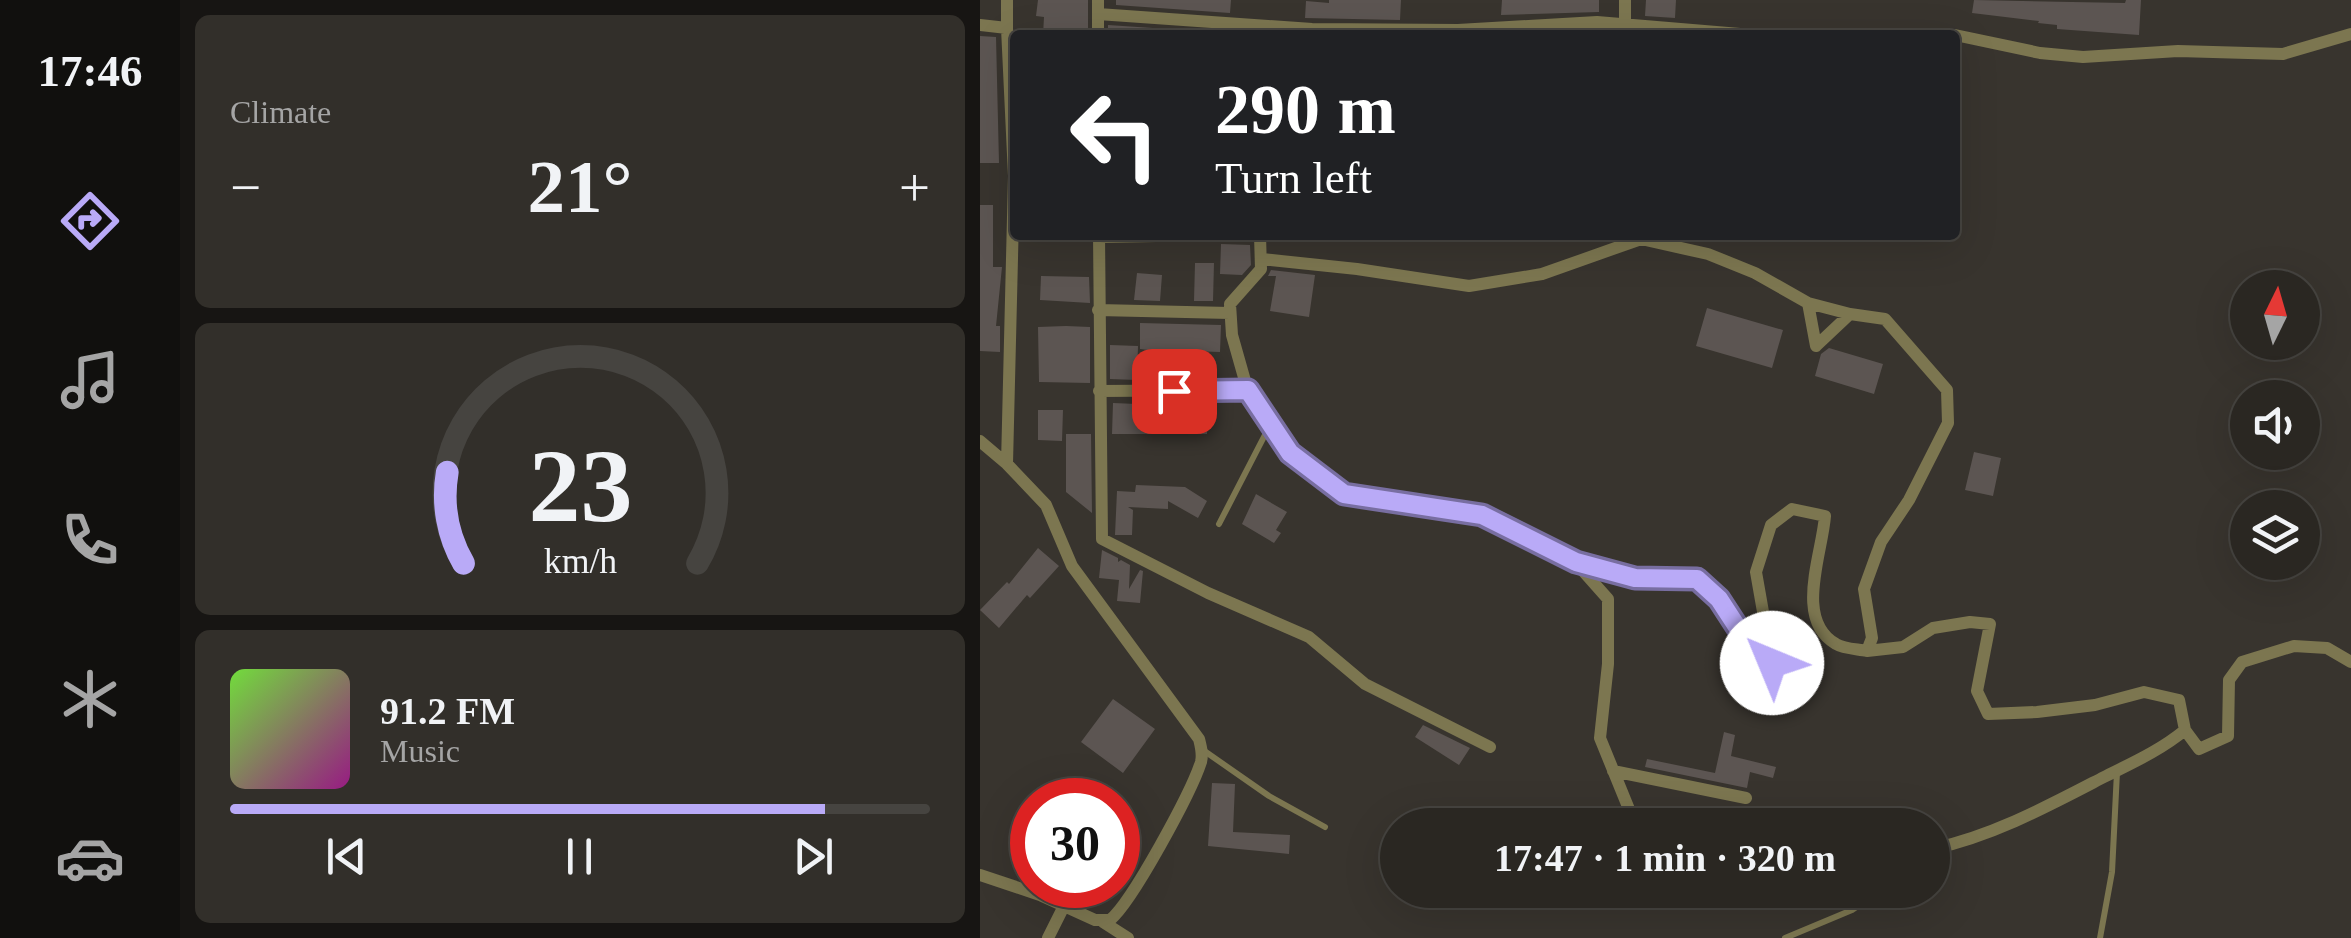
<!DOCTYPE html>
<meta charset="utf-8">
<style>
:root{--surface:#2a2722;--page:#322f2a;--text:#f1f3f6;--muted:#a5a5a5;--line:#464440;--accent:#b9aaf7}
body{margin:0;font-family:Georgia,serif;background:var(--page);color:var(--text);height:100vh;display:flex;flex-direction:column;font-size:38px;white-space:nowrap}
*{box-sizing:border-box;margin:0}
p{font-size:32px;color:var(--muted)}
.icon{flex:none;width:55px;height:55px;fill:none;stroke:currentColor;stroke-width:2;stroke-linecap:round;stroke-linejoin:round}
.map{position:relative;flex:1;overflow:hidden}
.sheet{display:flex;flex-direction:column;gap:15px;padding:15px;background:#171513;width:800px}
.sheet>*{flex:none}
.hud{position:absolute;left:30px;top:30px;width:950px;height:210px;border-radius:10px;box-shadow:0 10px 40px #0002,0 0 0 2px var(--line);background:#202124;color:#fff;overflow:hidden}
.needle{width:65px;rotate:5deg}
.buttons{position:absolute;left:1250px;top:270px;display:grid;gap:20px}
.buttons a{display:grid;place-items:center;width:90px;height:90px;border-radius:50%;background:var(--surface);box-shadow:0 10px 40px #0002,0 0 0 2px var(--line);font-size:50px}
.speed{position:absolute;left:30px;top:778px;display:flex;gap:20px;font-size:50px;font-weight:700;text-align:center}
.speed>*{display:grid;place-content:center;width:130px;height:130px;border-radius:50%;background:var(--surface);box-shadow:0 10px 40px #0002,0 0 0 2px var(--line);line-height:1}
.speed .limit{border:15px solid #d22;background:#fff;color:#111}
.pin{position:absolute;display:grid;place-items:center;width:85px;height:85px;color:#fff;margin:-42px;border-radius:20px;box-shadow:0 5px 15px #0006}
.me{position:absolute;width:110px;margin:-55px;rotate:315deg;stroke-linejoin:round;filter:drop-shadow(0 0 8px #0008)}
.turn{display:flex;align-items:center;gap:35px;height:210px;padding:0 40px;font-size:45px}
.turn .icon{width:130px;height:130px;stroke-width:2.5}
.turn b{display:block;font-size:70px;line-height:85px}
.big{font-size:75px;font-weight:800;line-height:1.1}
.sheet .tile{flex:1;display:flex;flex-direction:column;justify-content:center;gap:15px;min-width:0;padding:0 35px;border-radius:15px;background:var(--page)}
.sheet .dial{align-items:center;gap:0}
.dial svg{height:260px;overflow:visible;fill:none;stroke:var(--line);stroke-width:7;stroke-linecap:round;text-anchor:middle}
.dial text{fill:var(--text);stroke:none}
.song{display:flex;align-items:center;gap:30px}
.cover{width:120px;height:120px;border-radius:15px;background:linear-gradient(135deg,hsl(100 70% 55%),hsl(310 70% 35%))}
.played{height:10px;border-radius:5px;background:linear-gradient(90deg,var(--accent) 85%,var(--line) 85%)}
.keys{display:flex;justify-content:space-around;direction:ltr}
.heat{display:flex;justify-content:space-between;align-items:center;font-size:55px;direction:ltr}
.trip{position:absolute;left:400px;top:808px;width:570px;height:100px;border-radius:50px;background:var(--surface);box-shadow:0 10px 40px #0002,0 0 0 2px var(--line);font-weight:800;line-height:100px;text-align:center}
main{display:flex;flex:1;min-height:0}
.tab-bar{display:flex;flex-direction:column;width:180px;justify-content:space-around;align-items:center;background:#11100e;color:var(--muted)}
.tab-bar .icon{width:70px;height:70px}
.tab-bar .current{color:var(--accent)}
.tab-bar b{font-size:45px;color:var(--text)}
.map>svg:first-child{display:block}
</style>
<main>
<nav class="tab-bar">
<b>17:46</b>
<svg class="icon current" aria-label="directions" viewBox="0 0 24 24"><path d="M12 3l9 9-9 9-9-9zM9 14v-3h6M13 9l2 2-2 2"/></svg>
<svg class="icon" aria-label="music" viewBox="0 0 24 24"><path d="M9 18V5l10-2v13"/><circle cx="6" cy="18" r="3"/><circle cx="16" cy="16" r="3"/></svg>
<svg class="icon" aria-label="phone" viewBox="0 0 24 24"><path d="M5 4h4l2 5-3 2q2 4 5 5l2-3 5 2v4C11 20 4 13 5 4z"/></svg>
<svg class="icon" aria-label="climate" viewBox="0 0 24 24"><path d="M12 3v18M4 7l16 10M4 17L20 7"/></svg>
<svg class="icon" aria-label="car" viewBox="0 0 24 24"><path d="M5 17H2v-5l4-1 3-4h7l3 4 3 1v5h-3M9 17h6M6 11h13"/><circle cx="7" cy="17" r="2"/><circle cx="17" cy="17" r="2"/></svg>
</nav>
<section class="sheet">
<div class="tile"><p>Climate</p>
<div class="heat"><a>−</a><b class="big">21°</b><a>+</a></div>
</div>
<div class="tile dial"><svg viewBox="0 0 100 80">
<path d="M14 69A42 42 0 1 1 86 69"/>
<path d="M14 69A42 42 0 0 1 9 41" stroke="#b9aaf7"/>
<text x="50" y="56" font-size="32" font-weight="700">23</text>
<text x="50" y="72" font-size="11">km/h</text>
</svg></div>
<div class="tile">
<div class="song"><i class="cover"></i><div><b>91.2 FM</b><p>Music</p></div></div>
<div class="played"></div>
<div class="keys"><svg class="icon" aria-label="previous" viewBox="0 0 24 24"><path d="M18 5L8 12l10 7zM5 5v14"/></svg><svg class="icon" aria-label="pause" viewBox="0 0 24 24"><path d="M8 5v14M16 5v14"/></svg><svg class="icon" aria-label="next" viewBox="0 0 24 24"><path d="M6 5l10 7-10 7zM19 5v14"/></svg></div>
</div>
</section>
<div class="map">
<svg width="1371" height="938" viewBox="0 0 1371 938">
<rect width="100%" height="100%" fill="#38342e"/>
<path fill="#5c5552" d="M 58,0 L 108,0 L 108,35 L 63,35 L 64,17 L 56,16 Z
M 136,0 L 251,0 L 250,13 L 136,5 Z
M 349,0 L 421,0 L 420,20 L 325,18 L 326,1 L 349,3 Z
M 522,0 L 619,0 L 619,12 L 521,15 Z
M 666,0 L 696,0 L 695,18 L 665,16 Z
M 994,0 L 1145,3 L 1146,0 L 1161,0 L 1159,35 L 1077,29 L 1077,25 L 1058,23 L 1059,21 L 992,13 Z
M 128,25 L 248,33 L 128,35 Z
M 0,36 L 16,37 L 19,163 L 0,163 Z
M 0,205 L 13,205 L 13,267 L 22,267 L 16,326 L 20,326 L 20,352 L 0,351 Z
M 241,244 L 270,245 L 271,265 L 262,275 L 240,274 Z
M 215,263 L 234,263 L 233,301 L 214,301 Z
M 291,270 L 335,275 L 329,317 L 290,311 L 296,276 L 288,276 Z
M 157,273 L 182,275 L 180,301 L 154,300 Z
M 61,276 L 109,277 L 110,303 L 60,300 Z
M 727,308 L 803,330 L 792,368 L 716,346 Z
M 160,323 L 241,325 L 240,352 L 210,351 L 209,380 L 190,381 L 191,353 L 160,349 Z
M 86,326 L 110,327 L 110,383 L 59,382 L 58,327 Z
M 130,345 L 158,346 L 157,380 L 130,379 Z
M 849,348 L 903,364 L 894,394 L 835,376 L 841,354 Z
M 133,403 L 181,405 L 181,409 L 228,405 L 227,434 L 132,434 Z
M 58,410 L 83,410 L 82,441 L 58,440 Z
M 86,434 L 111,434 L 112,513 L 86,492 Z
M 994,452 L 1021,458 L 1013,496 L 985,490 Z
M 156,485 L 205,487 L 227,501 L 218,518 L 188,501 L 188,509 L 148,507 L 153,510 L 152,535 L 135,535 L 137,491 L 155,492 Z
M 276,494 L 307,512 L 296,530 L 301,533 L 294,543 L 262,524 Z
M 58,548 L 79,566 L 50,598 L 47,595 L 19,628 L 0,610 L 27,582 L 29,584 Z
M 122,550 L 138,558 L 138,562 L 141,560 L 150,565 L 149,589 L 160,570 L 163,571 L 160,603 L 137,601 L 139,580 L 119,578 Z
M 133,699 L 175,729 L 143,773 L 101,742 Z
M 443,725 L 490,748 L 479,765 L 435,737 Z
M 744,732 L 755,735 L 751,756 L 796,767 L 793,778 L 770,772 L 767,788 L 665,767 L 667,759 L 735,773 Z
M 232,783 L 255,784 L 253,832 L 310,835 L 309,854 L 228,846 Z"/>
<g fill="none" stroke-linecap="round" stroke-linejoin="round">
<path stroke="#7c7650" stroke-width="6" d="M 239,524 L 289,427
M 223,750 L 289,796 L 345,827
M 805,938 L 872,910 L 901,890
M 1120,938 L 1132,872 L 1137,772"/>
<path stroke="#7c7650" stroke-width="12" d="M 118,0 L 118,35
M 118,14 L 332,29 L 478,30 L 617,22 L 772,35
M 645,23 L 645,0
M 0,25 L 27,28 L 27,0
M 925,35 L 968,35
M 975,35 L 1060,53 L 1103,57 L 1198,51 L 1303,54 L 1371,34
M 119,235 L 122,539 L 228,593 L 329,637 L 385,684 L 510,747
M 280,235 L 281,269 L 250,304 L 252,335 L 269,395 L 310,453 L 364,494 L 502,515 L 596,562 L 655,578 L 717,579 L 739,599 L 776,656 L 792,663 L 776,572 L 791,525 L 812,509 L 845,516 C 842,555 814,620 856,644 C 864,649 878,649 887,651 L 892,638 L 884,589 L 901,542 L 929,500 L 968,423 L 967,390 L 905,319 L 870,314 L 836,346
M 119,237 L 233,235
M 282,259 L 377,269 L 489,286 L 562,274 L 661,239 L 728,254 L 775,273 L 828,303 L 870,314
M 828,303 L 836,346
M 118,310 L 250,313
M 119,391 L 268,390
M 0,441 L 27,464
M 596,563 L 628,599 L 628,664 L 620,738 L 653,819 L 663,825
M 887,651 L 923,647 L 953,628 L 990,622 L 1010,624 L 997,691 L 1008,714 L 1057,712 L 1115,705 L 1164,692 L 1199,700 L 1205,730 C 1181,750 1152,763 1124,777 C 1070,805 1013,836 952,849
M 1205,730 L 1219,749 L 1248,736 L 1249,680 L 1262,662 L 1314,646 L 1347,648 L 1371,662
M 633,771 L 766,798
M 0,875 L 60,895 L 115,920 L 130,920 C 152,902 211,793 221,762 C 223,754 221,747 219,739 L 92,566 L 66,505 L 27,464 L 34,176 L 27,28
M 123,922 L 148,938
M 68,938 L 84,906"/>
</g>
<g fill="none" stroke-linecap="round" stroke-linejoin="round">
<defs>
<path id="route" d="M 194,391 L 268,390 L 310,453 L 364,494 L 502,515 L 596,562 L 655,578 L 717,579 L 739,599 L 776,656 L 792,663"/>
</defs>
<use href="#route" stroke="#786ea1" stroke-width="25"/>
<use href="#route" stroke="#b9aaf7" stroke-width="18"/>
</g>
</svg>
<div class="buttons">
<a><svg class="needle" viewBox="-14 -14 28 28"><path d="M0-13l5 13h-10z" fill="#e53935"/><path d="M0 13l5-13h-10z" fill="#a5a5a5"/></svg></a>
<a><svg class="icon" aria-label="sound" viewBox="0 0 24 24"><path d="M4 9h4l5-4v14l-5-4H4zM17 9q2 3 0 6"/></svg></a>
<a><svg class="icon" aria-label="layers" viewBox="0 0 24 24"><path d="M12 4l9 5-9 5-9-5zM3 14l9 5 9-5"/></svg></a>
</div>
<div class="speed"><div class="limit">30</div></div>
<div class="pin" style="left:194px;top:391px;background:#d93025"><svg class="icon" aria-label="arrive" viewBox="0 0 24 24"><path d="M6 21V4h12l-3 4 3 4H6"/></svg></div>
<svg class="me" style="left:792px;top:663px" viewBox="-20 -20 40 40"><circle r="19" fill="#fff"/><path d="M0-13L10 11 0 6-10 11z" fill="#b9aaf7"/></svg>
<div class="trip">17:47 · 1 min · 320 m</div>
<div class="hud">
<div class="turn"><svg class="icon" aria-label="left" viewBox="0 0 24 24"><path d="M17 20v-9H6M10 6l-5 5 5 5"/></svg><div><b>290 m</b>Turn left</div></div>
</div>
</div>
</main>
